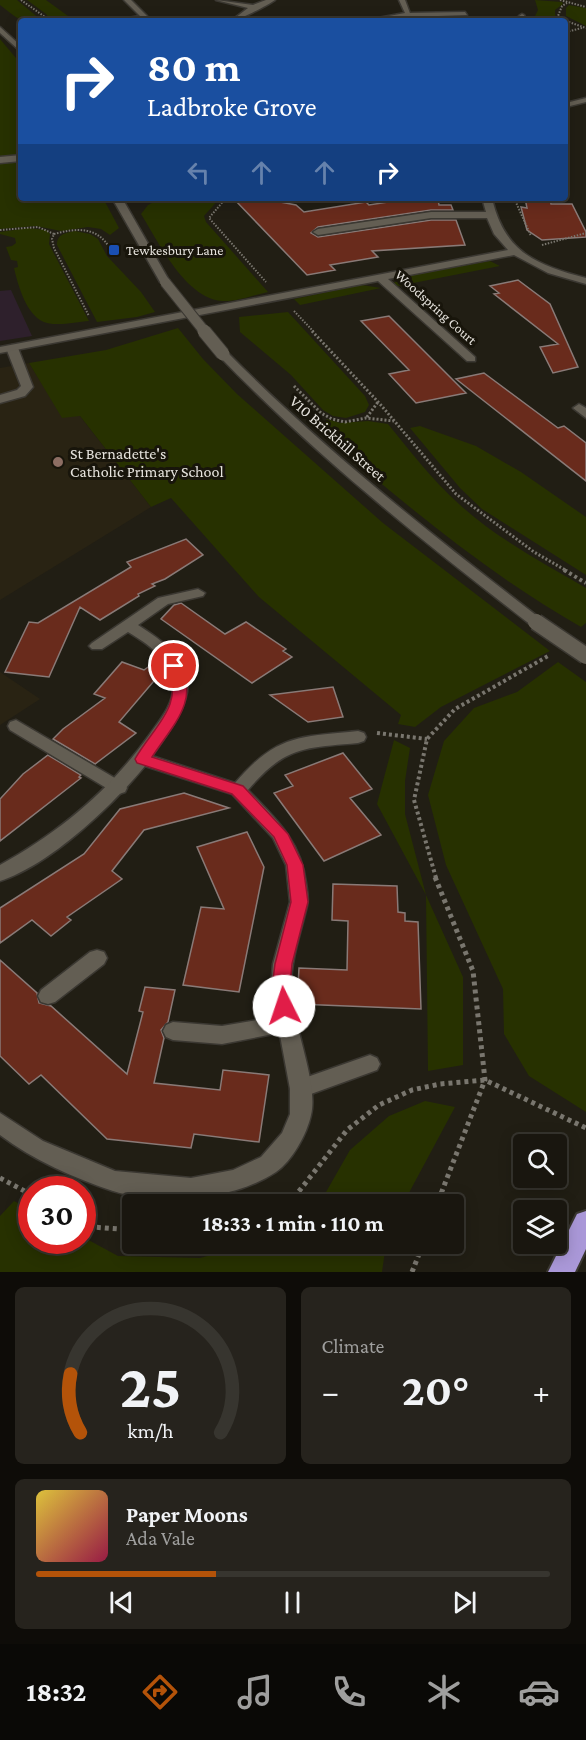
<!DOCTYPE html>
<meta charset="utf-8">
<style>
:root{--surface:#19160f;--page:#26231d;--text:#f1f3f6;--muted:#9f9f9e;--line:#37352f;--accent:#b45309}
body{margin:0;font-family:"Crimson Pro",serif;background:var(--page);color:var(--text);height:100vh;display:flex;flex-direction:column;font-size:22px;white-space:nowrap}
*{box-sizing:border-box;margin:0}
p{font-size:20px;color:var(--muted)}
.icon{flex:none;width:33px;height:33px;fill:none;stroke:currentColor;stroke-width:2;stroke-linecap:round;stroke-linejoin:round}
.map{position:relative;height:1272px;overflow:hidden}
.panel{display:flex;flex-direction:column;gap:15px;padding:15px;background:#0e0c08;flex:1}
.panel>*{flex:none}
.guide{position:absolute;left:18px;top:18px;width:550px;height:183px;border-radius:6px;box-shadow:0 3px 15px #0003,0 0 0 2px var(--line);background:#1a4fa0;color:#fff;overflow:hidden}
.fabs{position:absolute;left:513px;top:1134px;display:grid;gap:12px}
.fabs a{display:grid;place-items:center;width:54px;height:54px;border-radius:6px;background:var(--surface);box-shadow:0 3px 15px #0003,0 0 0 2px var(--line);font-size:30px}
.speed{position:absolute;left:18px;top:1176px;display:flex;gap:12px;font-size:30px;font-weight:700;text-align:center}
.speed>*{display:grid;place-content:center;width:78px;height:78px;border-radius:50%;background:var(--surface);box-shadow:0 3px 15px #0003,0 0 0 2px var(--line);line-height:1}
.speed .limit{border:9px solid #d22;background:#fff;color:#111}
.pin{position:absolute;display:grid;place-items:center;width:51px;height:51px;color:#fff;margin:-26px;border:3px solid #fff;border-radius:50%;box-shadow:0 2px 6px #0007}
.me{position:absolute;width:66px;margin:-33px;rotate:356deg;stroke-linejoin:round;filter:drop-shadow(0 0 4px #0008)}
.turn{display:flex;align-items:center;gap:21px;height:126px;padding:0 30px;font-size:27px}
.turn .icon{width:78px;height:78px;stroke-width:2.5}
.turn b{display:block;font-size:42px;line-height:51px}
.lanes{display:flex;align-items:center;height:57px;padding:0 30px;background:#0003;justify-content:center;gap:30px;direction:ltr}
.lanes .off{opacity:.35}
.big{font-size:45px;font-weight:700;line-height:1.1}
.panel .widget{flex:1;display:flex;flex-direction:column;justify-content:center;gap:9px;min-width:0;padding:0 21px;border-radius:9px;background:var(--page)}
.panel .dial{align-items:center;gap:0}
.dial svg{height:156px;overflow:visible;fill:none;stroke:var(--line);stroke-width:7;stroke-linecap:round;text-anchor:middle}
.dial text{fill:var(--text);stroke:none}
.song{display:flex;align-items:center;gap:18px}
.cover{width:72px;height:72px;border-radius:9px;background:linear-gradient(135deg,hsl(50 70% 55%),hsl(340 70% 35%))}
.played{height:6px;border-radius:3px;background:linear-gradient(90deg,var(--accent) 35%,var(--line) 35%)}
.keys{display:flex;justify-content:space-around;direction:ltr}
.heat{display:flex;justify-content:space-between;align-items:center;font-size:33px;direction:ltr}
.panel .tiles{flex:1;display:grid;gap:15px;grid-template-columns:1fr 1fr}
.widget:last-child{grid-column:span 2}
.trip{position:absolute;left:122px;top:1194px;width:342px;height:60px;border-radius:6px;background:var(--surface);box-shadow:0 3px 15px #0003,0 0 0 2px var(--line);font-weight:700;line-height:60px;text-align:center}
.tab-bar{display:flex;height:96px;justify-content:space-around;align-items:center;background:#0a0906;color:var(--muted)}
.tab-bar .icon{width:42px;height:42px}
.tab-bar .current{color:var(--accent)}
.tab-bar b{font-size:27px;color:var(--text)}
.map>svg:first-child{display:block}
</style>
<div class="map">
<svg width="586" height="1272" viewBox="0 0 586 1272">
<rect width="100%" height="100%" fill="#211e14"/>
<path fill="#2e202c" d="M 11,290 L 32,336 L 0,341 L 0,291 Z"/>
<path fill="#292313" d="M 29,363 L 42,384 L 79,415 L 151,507 L 0,600 L 0,368 Z
M 0,672 L 40,699 L 0,725 Z"/>
<path fill="#273100" d="M 0,0 L 17,0 L 40,19 C 24,27 12,14 0,5 Z
M 27,0 L 46,0 L 75,21 L 51,21 L 46,14 Z
M 535,0 L 562,2 L 563,4 L 555,10 L 555,15 L 562,21 L 535,21 L 534,18 L 538,10 Z
M 569,5 L 586,8 L 586,26 L 566,16 L 566,8 Z
M 0,39 L 21,64 L 21,154 L 0,157 Z
M 0,163 L 21,163 L 21,198 L 103,198 L 119,228 L 110,235 L 101,229 L 88,227 L 61,231 L 36,226 L 0,229 Z
M 161,198 L 220,198 L 204,216 L 206,222 L 268,292 C 254,295 236,302 222,301 C 185,298 159,243 141,214 L 148,205 Z
M 28,228 L 46,230 L 50,234 L 49,244 L 89,321 C 75,322 52,328 40,320 C 25,310 18,285 14,268 L 18,267 L 17,261 L 11,260 L 6,247 L 12,246 L 16,243 L 15,238 L 0,234 L 0,232 Z
M 75,231 L 90,234 L 98,239 L 107,256 L 141,292 L 155,312 L 137,317 L 97,322 L 57,245 C 57,234 65,233 75,231 Z
M 490,261 L 500,266 L 398,286 L 393,283 L 412,275 Z
M 362,285 L 381,288 L 300,305 L 294,299 Z
M 288,312 L 365,396 L 369,405 L 365,412 L 346,418 L 333,416 L 323,410 L 291,375 L 240,332 L 239,317 Z
M 178,328 L 203,359 L 237,394 L 383,523 L 550,651 L 441,707 L 415,727 L 398,724 L 401,715 L 259,597 L 171,498 L 151,507 L 80,416 L 62,418 L 29,363 L 106,350 Z
M 327,419 L 340,423 L 368,421 L 388,424 C 411,452 432,480 459,504 C 496,538 543,563 586,588 L 586,623 L 581,627 C 486,573 401,501 318,430 Z
M 420,426 L 476,446 L 521,472 L 586,517 L 586,575 L 482,509 L 460,488 L 410,428 Z
M 558,662 L 586,682 L 586,1112 L 529,1076 L 504,1034 L 503,989 L 446,865 L 428,795 L 444,741 L 474,708 L 517,692 Z
M 394,740 L 410,748 L 405,781 L 405,814 L 426,895 L 463,977 L 463,1065 L 428,1071 L 426,895 L 377,804 Z
M 425,1101 L 455,1107 L 403,1204 L 316,1204 L 322,1199 L 350,1150 L 389,1116 Z
M 14,1201 L 31,1210 L 32,1240 L 82,1240 L 83,1237 L 118,1256 L 200,1258 L 251,1244 L 386,1244 L 382,1272 L 0,1272 L 0,1216 Z"/>
<path fill="#692b1c" stroke="#897a77" stroke-width="1.5" d="M 233,198 L 259,198 L 296,205 L 304,212 L 366,202 L 369,205 L 401,200 L 438,200 L 439,205 L 451,205 L 453,210 L 431,210 L 318,227 L 311,233 L 318,237 L 431,220 L 456,220 L 465,245 L 372,251 L 378,257 L 330,265 L 335,270 L 307,275 Z
M 525,198 L 550,198 L 551,204 L 572,204 L 586,232 L 586,237 L 542,240 L 527,230 L 521,207 L 527,208 Z
M 518,280 L 550,304 L 578,367 L 553,373 L 540,347 L 558,344 L 494,294 L 499,293 L 490,286 Z
M 389,316 L 466,393 L 416,403 L 389,374 L 409,370 L 361,321 Z
M 484,373 L 558,428 L 564,426 L 586,443 L 586,481 L 456,379 Z
M 186,539 L 203,555 L 165,579 L 152,584 L 155,586 L 138,594 L 139,596 L 100,620 L 80,607 L 49,677 L 5,672 L 29,622 L 38,623 L 131,567 L 127,562 Z
M 181,603 L 225,634 L 246,622 L 286,649 L 283,651 L 292,657 L 252,683 L 161,619 L 174,605 Z
M 159,659 L 165,668 L 119,722 L 136,733 L 95,764 L 53,739 L 63,729 L 105,698 L 94,694 L 122,662 L 144,670 Z
M 333,687 L 343,717 L 308,722 L 270,695 Z
M 343,753 L 372,789 L 350,798 L 381,835 L 324,861 L 274,793 L 293,786 L 285,775 Z
M 48,755 L 81,775 L 79,777 L 81,778 L 0,841 L 0,799 L 23,774 Z
M 184,793 L 229,808 L 144,830 L 112,871 L 122,879 L 67,917 L 71,920 L 51,936 L 32,920 L 0,943 L 0,908 L 84,854 L 120,809 Z
M 247,832 L 264,867 L 239,992 L 183,985 L 201,907 L 224,909 L 197,847 Z
M 333,884 L 397,886 L 398,912 L 405,913 L 405,921 L 418,922 L 421,1009 L 297,1004 L 299,968 L 347,970 L 348,921 L 332,920 Z
M 0,960 L 37,993 L 39,1003 L 51,1006 L 127,1074 L 143,1012 L 139,1011 L 145,987 L 175,990 L 168,1022 L 161,1030 L 164,1038 L 154,1083 L 220,1090 L 223,1070 L 269,1075 L 259,1142 L 194,1134 L 191,1148 L 107,1139 L 41,1075 L 29,1084 L 0,1056 Z"/>
<g fill="none" stroke-linecap="round" stroke-linejoin="round">
<defs>
<path id="service" d="M 465,12 L 467,15 L 409,17 L 406,15 L 409,13 Z
M 522,14 L 524,15 L 527,21 L 521,21 L 519,16 Z
M 12,345 L 18,348 L 33,387 L 25,396 L 0,403 L 0,395 L 17,390 L 21,386 L 6,348 Z
M 16,720 L 125,784 L 127,788 L 125,792 L 119,794 L 113,792 L 10,730 L 8,726 L 10,722 Z
M 97,950 L 104,952 L 107,958 L 104,964 L 55,1002 L 48,1004 L 41,1002 L 38,996 L 41,990 L 90,952 Z
M 287,1015 L 294,1018 L 297,1024 L 294,1030 L 222,1044 L 173,1040 L 166,1037 L 163,1031 L 166,1025 L 173,1022 L 222,1026 Z
M 370,1055 L 377,1058 L 380,1064 L 377,1070 L 300,1098 L 293,1096 L 290,1089 L 293,1082 Z"/>
<path id="minor" d="M 124,0 L 131,0 L 147,16 L 147,18 L 110,21 L 140,16 Z
M 216,0 L 253,5 L 266,0 L 275,0 C 268,5 238,21 231,21 L 248,8 Z
M 399,0 L 405,0 L 411,16 L 362,21 L 405,13 Z
M 586,98 L 586,102 L 566,107 L 566,103 Z
M 21,155 L 21,161 L 0,163 L 0,157 Z
M 115,198 L 133,198 L 118,203 L 113,200 Z
M 482,198 L 492,198 C 504,252 536,265 586,278 L 586,284 L 548,273 L 514,255 L 388,279 L 475,357 L 475,361 L 467,361 L 378,281 L 0,353 L 0,347 L 508,250 L 494,234 L 487,218 L 431,218 L 318,235 L 313,232 L 318,229 L 431,212 L 486,212 Z
M 579,404 L 586,408 L 586,418 L 573,408 Z
M 198,589 L 205,593 L 203,596 L 168,604 L 138,625 C 210,670 194,697 152,756 L 235,783 C 276,735 298,737 358,731 L 364,733 L 366,737 L 364,741 L 358,743 C 304,748 285,746 248,790 C 276,819 301,841 306,883 C 307,891 309,899 307,906 C 301,932 291,959 291,986 C 291,1021 319,1083 311,1115 C 307,1134 292,1161 276,1172 C 232,1201 162,1206 113,1191 C 74,1178 33,1160 0,1135 L 0,1113 L 43,1141 L 115,1171 L 191,1178 L 233,1170 L 261,1157 L 282,1133 L 290,1114 L 290,1089 L 271,987 L 273,964 L 290,902 L 286,865 L 273,838 L 232,794 L 145,766 C 112,806 50,865 0,881 L 0,865 C 60,832 110,790 150,734 C 160,720 174,704 173,686 C 172,660 148,644 128,632 L 102,649 L 92,649 L 89,646 L 92,643 L 158,598 Z"/>
<path id="tertiary" d="M 0,27 L 21,46 L 21,52 L 0,33 Z
M 112,198 L 122,198 L 170,282 L 169,284 L 160,282 Z
M 223,351 L 227,352 C 324,450 432,535 541,619 L 543,622 L 541,625 L 531,625 C 422,541 315,455 219,356 L 219,352 Z"/>
<path id="trunk" d="M 586,1211 L 586,1249 L 575,1272 L 548,1272 L 577,1214 Z"/>
</defs>
<use href="#service" stroke="#3b3832" stroke-width="3"/>
<use href="#minor" stroke="#3b3832" stroke-width="3"/>
<use href="#tertiary" stroke="#3b3832" stroke-width="3"/>
<use href="#trunk" stroke="#3b3832" stroke-width="4"/>
<path stroke="#79766e" stroke-width="2" stroke-dasharray="1.5 1.5" stroke-linecap="butt" d="M 21,0 L 45,17 L 47,21
M 560,0 L 586,7
M 565,21 L 558,16 L 562,6 L 567,3
M 566,21 L 586,28
M 566,32 L 582,28
M 226,198 L 209,218 L 266,282
M 514,198 L 531,236
M 0,230 L 38,227 L 54,234 L 52,239 L 54,248 L 89,316
M 54,234 C 76,228 98,226 110,249
M 542,245 L 586,233
M 294,311 L 314,332"/>
<path stroke="#79766e" stroke-width="3" stroke-dasharray="2 2" stroke-linecap="butt" d="M 312,331 L 380,404 L 456,494 L 534,552 L 567,571
M 294,386 L 321,413 L 332,419 L 345,422 L 366,418 L 394,421
M 367,417 L 378,402"/>
<path stroke="#79766e" stroke-width="4" stroke-dasharray="3 3" stroke-linecap="butt" d="M 564,570 L 586,583
M 377,733 L 427,739
M 436,878 L 414,800 L 427,739 L 455,709 L 548,656"/>
<path stroke="#79766e" stroke-width="5" stroke-dasharray="4 4" stroke-linecap="butt" d="M 435,877 L 473,971 L 485,1080 L 437,1204
M 0,1178 L 32,1195
M 289,1204 L 347,1130 L 379,1105 L 412,1090 L 440,1084 L 485,1080 L 586,1128
M 82,1222 L 92,1227 L 132,1230
M 412,1272 L 423,1244"/>
<use href="#service" fill="#635e53" fill-rule="evenodd"/>
<use href="#minor" fill="#635e53" fill-rule="evenodd"/>
<use href="#tertiary" fill="#635e53" fill-rule="evenodd"/>
<use href="#trunk" fill="#aa98d8" fill-rule="evenodd"/>
<defs>
<path id="tertiary-bridge-far2" d="M 165,282 L 205,332"/>
<path id="tertiary-bridge-far1" d="M 204,331 L 223,354"/>
<path id="tertiary-bridge" d="M 536,622 L 586,656"/>
</defs>
<use href="#tertiary-bridge-far2" stroke="#3b3832" stroke-width="12" stroke-linecap="butt"/>
<use href="#tertiary-bridge-far1" stroke="#3b3832" stroke-width="15" stroke-linecap="butt"/>
<use href="#tertiary-bridge" stroke="#3b3832" stroke-width="19" stroke-linecap="butt"/>
<use href="#tertiary-bridge-far2" stroke="#635e53" stroke-width="10"/>
<use href="#tertiary-bridge-far1" stroke="#635e53" stroke-width="13"/>
<use href="#tertiary-bridge" stroke="#635e53" stroke-width="16"/>
</g>
<path fill="#e11d48" stroke="#92132f" stroke-width="1.5" d="M 174,662 L 179,663 C 201,700 172,726 152,757 L 243,786 L 288,834 L 303,865 L 308,902 L 292,964 L 290,987 L 293,1006 L 290,1011 L 284,1013 L 278,1011 L 272,987 L 275,964 L 291,902 L 287,865 L 274,837 L 232,794 L 137,763 L 135,759 C 153,727 186,705 167,666 Z"/>
<rect fill="#1a4fb4" stroke="#18150b" stroke-width="2" x="108" y="244" width="12" height="12" rx="3"/>
<circle fill="#8d6e63" stroke="#18150b" stroke-width="2" cx="58" cy="462" r="6"/>
<g text-anchor="middle" stroke-width="6" stroke-linejoin="round" paint-order="stroke">
<g font-size="14" fill="#e6e3dd" stroke="#18150b" text-anchor="start">
<text x="126" y="255">Tewkesbury Lane</text>
</g>
<g font-size="14" fill="#e6e3dd" stroke="#18150b">
<text transform="translate(436 307) rotate(42)" y="5">Woodspring Court</text>
</g>
<g font-size="16" fill="#e6e3dd" stroke="#18150b">
<text transform="translate(338 438) rotate(41)" y="6">V10 Brickhill Street</text>
</g>
<g font-size="16" fill="#e6e3dd" stroke="#18150b" text-anchor="start">
<text x="70" y="459">St Bernadette's<tspan x="70" dy="18">Catholic Primary School</tspan></text>
</g>
</g>
</svg>
<div class="fabs">
<a><svg class="icon" aria-label="search" viewBox="0 0 24 24"><circle cx="10" cy="10" r="6"/><path d="M15 15l6 6"/></svg></a>
<a><svg class="icon" aria-label="layers" viewBox="0 0 24 24"><path d="M12 4l9 5-9 5-9-5zM3 14l9 5 9-5"/></svg></a>
</div>
<div class="speed"><div class="limit">30</div></div>
<div class="pin" style="left:174px;top:666px;background:#d93025"><svg class="icon" aria-label="arrive" viewBox="0 0 24 24"><path d="M6 21V4h12l-3 4 3 4H6"/></svg></div>
<svg class="me" style="left:284px;top:1006px" viewBox="-20 -20 40 40"><circle r="19" fill="#fff"/><path d="M0-13L10 11 0 6-10 11z" fill="#e11d48"/></svg>
<div class="trip">18:33 · 1 min · 110 m</div>
<div class="guide">
<div class="turn"><svg class="icon" aria-label="right" viewBox="0 0 24 24"><path d="M7 20v-9h11M14 6l5 5-5 5"/></svg><div><b>80 m</b>Ladbroke Grove</div></div>
<div class="lanes"><svg class="icon off" aria-label="left" viewBox="0 0 24 24"><path d="M17 20v-9H6M10 6l-5 5 5 5"/></svg><svg class="icon off" aria-label="ahead" viewBox="0 0 24 24"><path d="M12 20V5M6 11l6-6 6 6"/></svg><svg class="icon off" aria-label="ahead" viewBox="0 0 24 24"><path d="M12 20V5M6 11l6-6 6 6"/></svg><svg class="icon" aria-label="right" viewBox="0 0 24 24"><path d="M7 20v-9h11M14 6l5 5-5 5"/></svg></div>
</div>
</div>
<section class="panel">
<div class="tiles">
<div class="widget dial"><svg viewBox="0 0 100 80">
<path d="M14 69A42 42 0 1 1 86 69"/>
<path d="M14 69A42 42 0 0 1 9 39" stroke="#b45309"/>
<text x="50" y="56" font-size="32" font-weight="700">25</text>
<text x="50" y="72" font-size="11">km/h</text>
</svg></div>
<div class="widget"><p>Climate</p>
<div class="heat"><a>−</a><b class="big">20°</b><a>+</a></div>
</div>
<div class="widget">
<div class="song"><i class="cover"></i><div><b>Paper Moons</b><p>Ada Vale</p></div></div>
<div class="played"></div>
<div class="keys"><svg class="icon" aria-label="previous" viewBox="0 0 24 24"><path d="M18 5L8 12l10 7zM5 5v14"/></svg><svg class="icon" aria-label="pause" viewBox="0 0 24 24"><path d="M8 5v14M16 5v14"/></svg><svg class="icon" aria-label="next" viewBox="0 0 24 24"><path d="M6 5l10 7-10 7zM19 5v14"/></svg></div>
</div>
</div>
</section>
<nav class="tab-bar">
<b>18:32</b>
<svg class="icon current" aria-label="directions" viewBox="0 0 24 24"><path d="M12 3l9 9-9 9-9-9zM9 14v-3h6M13 9l2 2-2 2"/></svg>
<svg class="icon" aria-label="music" viewBox="0 0 24 24"><path d="M9 18V5l10-2v13"/><circle cx="6" cy="18" r="3"/><circle cx="16" cy="16" r="3"/></svg>
<svg class="icon" aria-label="phone" viewBox="0 0 24 24"><path d="M5 4h4l2 5-3 2q2 4 5 5l2-3 5 2v4C11 20 4 13 5 4z"/></svg>
<svg class="icon" aria-label="climate" viewBox="0 0 24 24"><path d="M12 3v18M4 7l16 10M4 17L20 7"/></svg>
<svg class="icon" aria-label="car" viewBox="0 0 24 24"><path d="M5 17H2v-5l4-1 3-4h7l3 4 3 1v5h-3M9 17h6M6 11h13"/><circle cx="7" cy="17" r="2"/><circle cx="17" cy="17" r="2"/></svg>
</nav>
